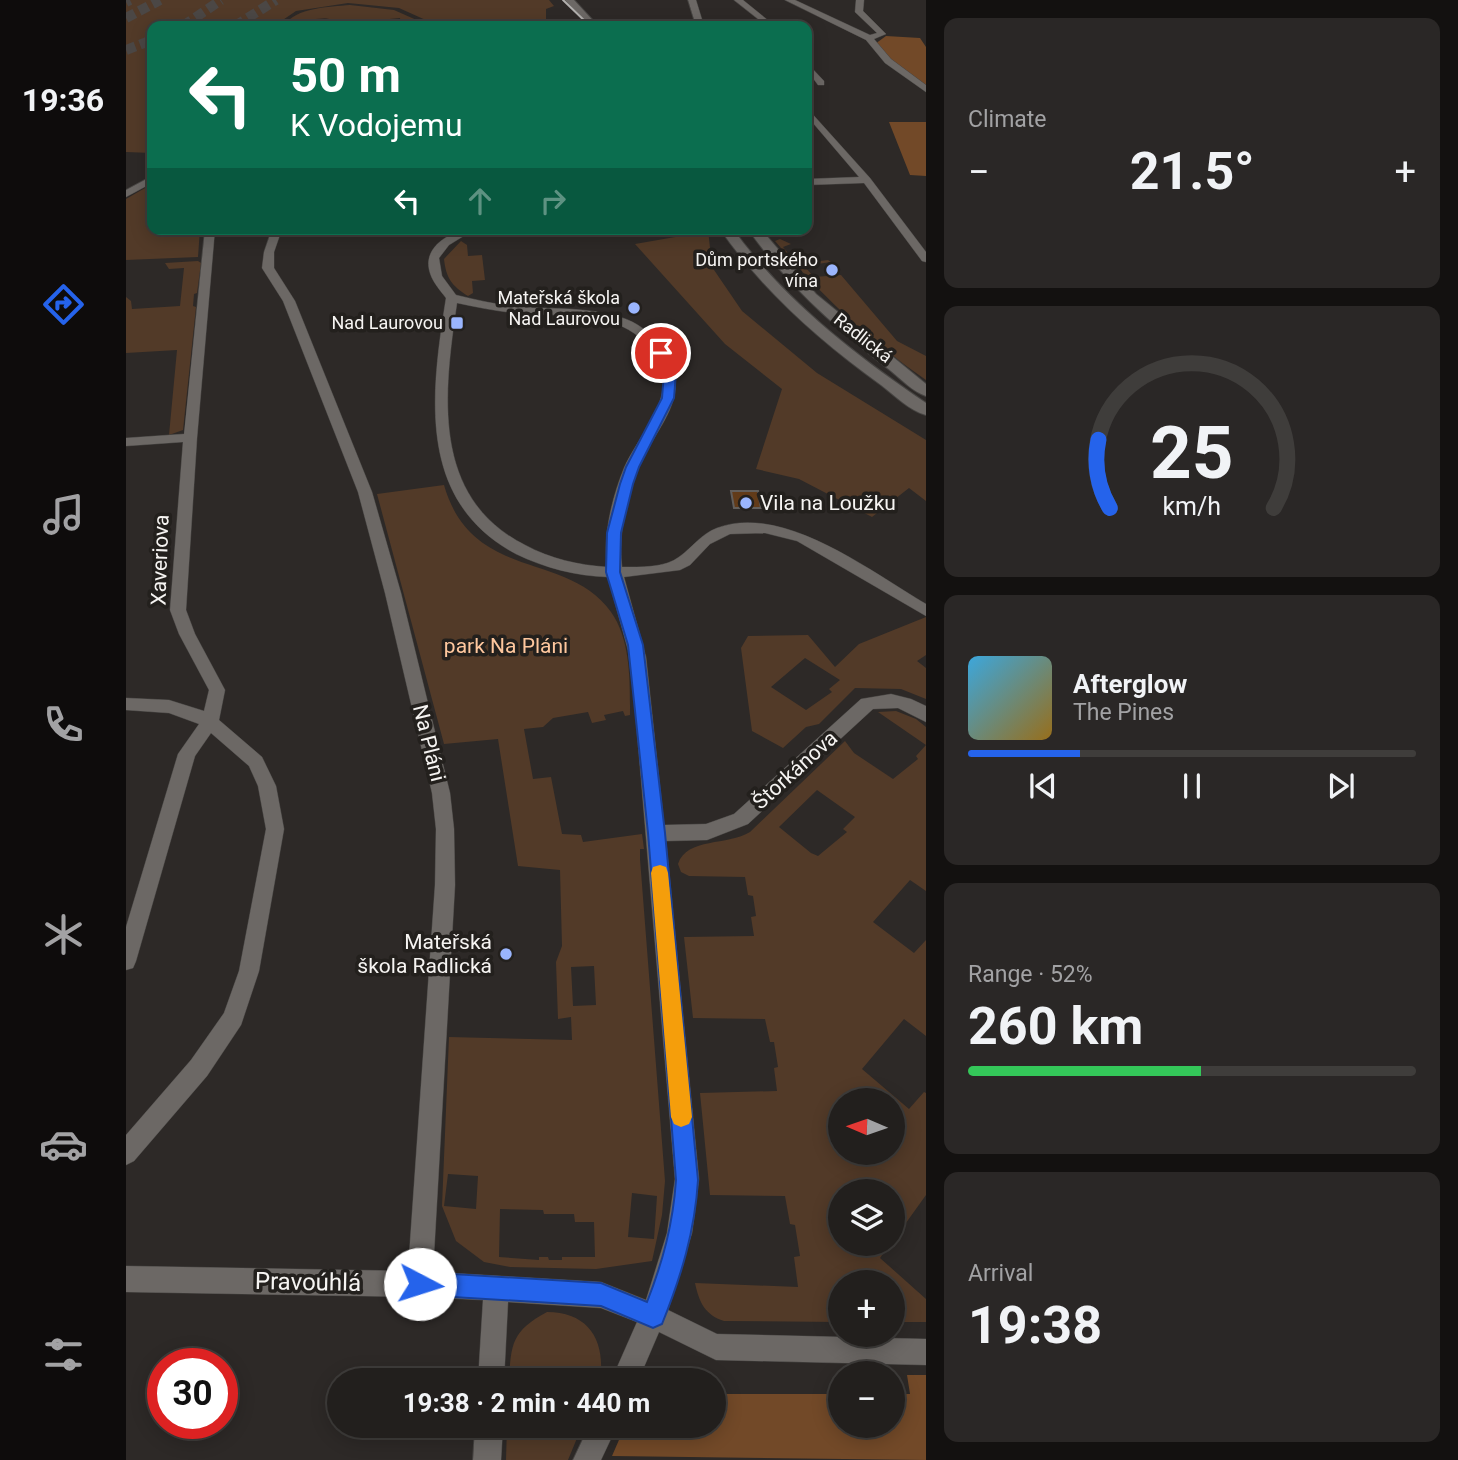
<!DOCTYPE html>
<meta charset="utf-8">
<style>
:root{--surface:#221f1d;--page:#2a2726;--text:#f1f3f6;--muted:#a2a2a4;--line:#3f3d3b;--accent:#2563eb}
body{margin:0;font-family:Roboto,sans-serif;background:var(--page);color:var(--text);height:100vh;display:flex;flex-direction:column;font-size:26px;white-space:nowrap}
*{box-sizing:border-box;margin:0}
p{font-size:23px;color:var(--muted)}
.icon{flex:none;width:38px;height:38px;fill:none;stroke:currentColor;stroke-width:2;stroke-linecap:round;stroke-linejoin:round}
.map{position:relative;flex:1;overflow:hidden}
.panel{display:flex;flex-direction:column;gap:18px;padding:18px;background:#131110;width:532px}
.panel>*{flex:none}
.hud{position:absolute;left:21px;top:21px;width:665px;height:214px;border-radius:14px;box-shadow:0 4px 18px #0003,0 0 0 2px var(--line);background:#0b6e4f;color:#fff;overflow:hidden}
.needle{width:46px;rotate:272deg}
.fabs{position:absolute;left:702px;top:1088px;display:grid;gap:14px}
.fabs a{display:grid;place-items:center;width:77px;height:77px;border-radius:50%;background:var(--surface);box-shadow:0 4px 18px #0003,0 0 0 2px var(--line);font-size:35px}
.speed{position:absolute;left:21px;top:1348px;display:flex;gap:14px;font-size:35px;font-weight:700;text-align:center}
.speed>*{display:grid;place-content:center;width:91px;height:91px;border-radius:50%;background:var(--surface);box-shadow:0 4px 18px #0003,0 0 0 2px var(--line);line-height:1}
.speed .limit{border:10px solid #d22;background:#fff;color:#111}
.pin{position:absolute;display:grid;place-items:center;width:60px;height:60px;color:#fff;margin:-30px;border:4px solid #fff;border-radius:50%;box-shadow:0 2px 7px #0007}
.me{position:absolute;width:77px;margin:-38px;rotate:95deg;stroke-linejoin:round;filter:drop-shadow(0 0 5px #0008)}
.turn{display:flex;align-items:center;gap:24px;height:147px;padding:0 28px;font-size:32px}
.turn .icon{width:91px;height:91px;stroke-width:2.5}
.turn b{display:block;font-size:49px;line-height:60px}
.lanes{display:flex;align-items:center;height:66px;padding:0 28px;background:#0003;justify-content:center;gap:35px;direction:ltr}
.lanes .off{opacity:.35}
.big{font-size:52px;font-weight:700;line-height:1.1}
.panel .tile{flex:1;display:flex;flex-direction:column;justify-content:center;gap:10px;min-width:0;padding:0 24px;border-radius:14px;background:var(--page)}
.panel .dial{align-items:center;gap:0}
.dial svg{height:182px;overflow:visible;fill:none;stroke:var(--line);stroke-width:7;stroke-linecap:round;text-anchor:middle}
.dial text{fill:var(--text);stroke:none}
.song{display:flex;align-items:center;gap:21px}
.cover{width:84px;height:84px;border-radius:10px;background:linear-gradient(135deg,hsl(200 70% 55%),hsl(40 70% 35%))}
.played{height:7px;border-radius:4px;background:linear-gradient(90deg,var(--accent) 25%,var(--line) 25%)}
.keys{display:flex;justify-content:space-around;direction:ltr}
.heat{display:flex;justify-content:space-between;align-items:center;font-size:38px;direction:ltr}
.charge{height:10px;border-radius:5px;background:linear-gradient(90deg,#34c759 52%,var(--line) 0)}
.trip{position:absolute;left:201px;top:1368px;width:399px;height:70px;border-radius:35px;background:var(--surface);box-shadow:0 4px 18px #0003,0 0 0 2px var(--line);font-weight:700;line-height:70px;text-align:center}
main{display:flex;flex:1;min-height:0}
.tabs{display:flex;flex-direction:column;width:126px;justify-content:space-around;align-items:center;background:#0e0c0c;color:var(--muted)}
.tabs .icon{width:49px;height:49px}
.tabs .on{color:var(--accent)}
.tabs b{font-size:32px;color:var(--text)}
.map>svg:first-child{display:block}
</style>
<main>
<nav class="tabs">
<b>19:36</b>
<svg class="icon on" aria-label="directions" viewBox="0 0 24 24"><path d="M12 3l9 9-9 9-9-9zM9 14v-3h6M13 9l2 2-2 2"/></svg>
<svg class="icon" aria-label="music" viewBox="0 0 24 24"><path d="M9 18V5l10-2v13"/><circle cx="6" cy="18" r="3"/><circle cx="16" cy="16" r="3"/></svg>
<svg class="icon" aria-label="phone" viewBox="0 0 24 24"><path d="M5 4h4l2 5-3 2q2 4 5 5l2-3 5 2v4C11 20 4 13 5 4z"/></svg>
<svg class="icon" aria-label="climate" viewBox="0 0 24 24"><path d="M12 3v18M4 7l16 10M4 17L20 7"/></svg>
<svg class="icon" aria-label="car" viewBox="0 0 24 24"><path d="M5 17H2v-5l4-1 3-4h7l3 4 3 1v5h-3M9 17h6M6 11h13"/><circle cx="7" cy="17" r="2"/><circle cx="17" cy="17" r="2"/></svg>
<svg class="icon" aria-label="filters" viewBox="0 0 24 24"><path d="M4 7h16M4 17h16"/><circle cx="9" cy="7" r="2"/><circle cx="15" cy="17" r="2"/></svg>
</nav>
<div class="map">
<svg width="800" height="1460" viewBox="0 0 800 1460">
<rect width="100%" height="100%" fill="#2d2927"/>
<path fill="#523a28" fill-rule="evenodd" d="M 0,0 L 423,0 L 428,6 L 420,9 L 420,25 L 417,26 L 313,26 L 273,8 L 222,3 L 170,11 L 148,26 L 26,26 L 26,153 L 0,152 Z
M 224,5 L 268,10 L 304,26 L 275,25 L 274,18 L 212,24 L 212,26 L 193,26 L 199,25 L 195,20 L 203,18 L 177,20 L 179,25 L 186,26 L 157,26 C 171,7 203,7 224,5 Z
M 26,184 L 26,229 L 74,229 L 72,257 L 0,260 L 0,199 Z
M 551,229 L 582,229 L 586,267 L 616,311 L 691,373 L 800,440 L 800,501 L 783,488 L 746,517 L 673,479 L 630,469 L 656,389 L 599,344 L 509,244 L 555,236 Z
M 654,239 L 665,244 L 657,247 L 671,264 L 702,260 L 705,262 L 678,266 L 688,277 L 715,275 L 771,341 L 800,356 L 800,380 C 742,340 694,294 649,241 Z
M 335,241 L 341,245 L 342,256 L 356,255 L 359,280 L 346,281 L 347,293 L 342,296 C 326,286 320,278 318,259 Z
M 72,261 L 75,263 L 71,293 L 68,294 L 67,306 L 70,307 L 57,430 L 43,435 L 51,350 L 0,353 L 0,297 L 5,301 L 6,309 L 54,306 L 58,268 L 43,269 L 39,263 Z
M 318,485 C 346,583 442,550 485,612 C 505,640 504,682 504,715 L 499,716 L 497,711 L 478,715 L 480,720 L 466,723 L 462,712 L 427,718 L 417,727 L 398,729 L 407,779 L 425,777 L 436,834 L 455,835 L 457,842 L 516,834 L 518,849 L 514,849 L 514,859 L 539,1181 L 536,1215 L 526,1261 L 470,1269 L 384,1267 L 358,1262 L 330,1241 L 316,1206 L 323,1037 L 446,1040 L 445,1017 L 432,1019 L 430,962 L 436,946 L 434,870 L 392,866 L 372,739 L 318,744 L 251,494 ZM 468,966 L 470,1005 L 447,1006 L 445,967 ZM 322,1174 L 352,1176 L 350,1209 L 318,1206 ZM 506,1193 L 531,1196 L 528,1239 L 502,1237 ZM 374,1209 L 417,1210 L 418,1214 L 448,1214 L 449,1222 L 468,1222 L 469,1257 L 436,1257 L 436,1260 L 423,1260 L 422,1257 L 413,1257 L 413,1260 L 373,1257 Z
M 800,617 L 800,655 L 791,661 L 800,668 L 800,699 L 775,689 L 729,688 L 693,724 L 680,727 L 657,748 L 626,731 L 615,648 L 622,636 L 682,635 L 709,667 L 733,644 ZM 679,658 L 714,680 L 703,689 L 706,692 L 680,710 L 645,687 Z
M 770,711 L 790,719 L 800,727 L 800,745 L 752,712 Z
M 719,741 L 728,753 L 767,779 L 792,759 L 790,756 L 800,745 L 800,891 L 784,880 L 747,922 L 788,953 L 800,940 L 800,1036 L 778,1019 L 736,1069 L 783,1109 L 798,1092 L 800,1093 L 800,1195 L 767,1241 L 766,1192 L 714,1192 L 714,1244 L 764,1244 L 754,1258 L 800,1299 L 800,1322 L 767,1322 L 766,1283 L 714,1283 L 714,1322 L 598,1321 C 579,1315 573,1302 569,1283 L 672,1287 L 668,1257 L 674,1256 L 669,1225 L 664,1224 L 659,1196 L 584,1195 L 574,1093 L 651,1091 L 648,1068 L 652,1067 L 648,1042 L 644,1042 L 639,1019 L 567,1018 L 558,937 L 628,936 L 625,917 L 630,916 L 627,896 L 622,895 L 619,877 L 563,876 L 555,872 L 552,864 C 561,837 602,846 624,832 ZM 691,790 L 729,817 L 717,829 L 721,832 L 692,856 L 685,853 L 653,827 ZM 714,1101 L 766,1101 L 766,1153 L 714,1153 Z
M 421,1312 C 463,1312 480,1341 474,1381 L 383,1381 C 385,1343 386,1331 421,1312 Z
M 381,1426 L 456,1426 L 442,1460 L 380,1460 Z"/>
<path fill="#724928" d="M 760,36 L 794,38 L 800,47 L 800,87 L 765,61 L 749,44 Z
M 763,122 L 800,122 L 800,176 L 784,175 Z
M 554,1370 C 574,1373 589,1374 599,1394 L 714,1394 L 714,1426 L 766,1426 L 767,1394 L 784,1394 L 781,1375 L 800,1375 L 800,1460 L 486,1456 L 499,1426 L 588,1426 L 588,1381 L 527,1381 Z"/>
<path fill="#623b19" stroke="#625e5b" stroke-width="2" d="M 605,491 L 632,491 L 635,508 L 608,508 Z"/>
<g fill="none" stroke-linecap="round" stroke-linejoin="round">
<path stroke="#4b4745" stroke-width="10" stroke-dasharray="10 5" stroke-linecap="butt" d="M 0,2 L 4,0
M 0,18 L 34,0
M 57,26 L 95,0
M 109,26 L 150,0
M 0,50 L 26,40"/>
<defs>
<path id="minor" d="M 562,0 L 570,0 L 578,26 L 570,26 Z
M 608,0 L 617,0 L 649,26 L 641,26 Z
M 659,0 L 669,0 L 744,35 L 751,33 L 729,12 L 730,0 L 738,0 L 737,11 L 760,34 L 748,39 L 765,59 L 800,85 L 800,92 L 759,63 L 740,40 Z
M 681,63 L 698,81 L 698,85 L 692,85 L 681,70 Z
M 681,108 L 744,178 L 800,252 L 800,262 L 796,261 L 738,183 L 681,185 L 681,179 L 733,177 L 681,116 Z
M 26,176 L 26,183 L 0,197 L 0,190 Z
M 79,229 L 89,229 L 71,438 L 60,610 L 69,634 L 99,690 L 93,720 L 136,757 L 150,786 L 158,829 L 133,971 L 115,1025 L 81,1076 L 8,1161 L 0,1165 L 0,1135 L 65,1060 L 98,1013 L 113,971 L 140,829 L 132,786 L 123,766 L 85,733 L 69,756 L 10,961 L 7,968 L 0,970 L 0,927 L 52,754 L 73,724 L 43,713 L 0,710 L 0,698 L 43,700 L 78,711 L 83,690 L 53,634 L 44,610 L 57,442 L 0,446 L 0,438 L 58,434 Z
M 146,229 L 156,229 L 148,252 L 148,268 L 169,301 L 246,492 L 275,593 L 324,793 L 328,829 L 329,885 L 307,1272 L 475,1282 L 520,1300 L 541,1233 L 549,1179 L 508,696 L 502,650 L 482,577 C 450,576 419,568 390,554 C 290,501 305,393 320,298 C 313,289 305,280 303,269 C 298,244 329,229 349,229 L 323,245 L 313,258 L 316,276 L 330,295 C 351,300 372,305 393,307 C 427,309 461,307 494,317 C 511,322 525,333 536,347 C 570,396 531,424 512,468 C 500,498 492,535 496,567 C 514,567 539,568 553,557 C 567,547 575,534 591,528 C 657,503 745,572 800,604 L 800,616 L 671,541 L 639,533 L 604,534 L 584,544 L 564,565 L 554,570 L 498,577 L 520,657 L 538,825 L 580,824 L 608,814 L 735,699 L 765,694 L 785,699 L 800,706 L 800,722 L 772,708 L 747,709 L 622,824 L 581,840 L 540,841 L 573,1179 L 566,1233 L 542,1310 L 591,1334 L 800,1339 L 800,1365 L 590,1360 L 533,1332 L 512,1381 L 485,1381 L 511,1322 L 475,1308 L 382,1302 L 378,1381 L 352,1381 L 357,1300 L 294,1297 L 0,1292 L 0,1266 L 282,1271 L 309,885 L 310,829 L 306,793 L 259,593 L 232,492 L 157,301 L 136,268 L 138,252 ZM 331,303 C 350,307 369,311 389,313 C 421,317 453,312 484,322 C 502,327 516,337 527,352 C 556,394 515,430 498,468 C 486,498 477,534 481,567 C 452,565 425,559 399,545 C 304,497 318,392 331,303 Z
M 349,1426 L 377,1426 L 375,1460 L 347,1460 Z
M 463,1426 L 491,1426 L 475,1460 L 447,1460 Z"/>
<path id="secondary" d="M 439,0 L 448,0 L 472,26 L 463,26 Z
M 594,229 L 607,229 C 658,300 728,354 800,403 L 800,415 C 784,411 768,395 755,385 C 694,341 637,291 594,229 Z
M 622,229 L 635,229 L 690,294 L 800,384 L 800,396 C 787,392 775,379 765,371 C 711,329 661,285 622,229 Z"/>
</defs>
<use href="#minor" stroke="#464442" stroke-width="1"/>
<use href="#secondary" stroke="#464442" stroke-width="2"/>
<use href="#minor" fill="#6c6865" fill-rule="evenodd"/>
<use href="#secondary" fill="#6c6865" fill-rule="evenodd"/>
<path stroke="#b2b0ae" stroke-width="2" d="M 437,0 L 464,26"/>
</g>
<path fill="#2563eb" stroke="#184099" stroke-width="2" d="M 531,351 L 539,351 L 550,373 L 548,398 L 513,467 L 507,484 L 495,533 L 494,572 L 517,645 L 539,833 L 572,1180 C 569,1231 555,1277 536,1324 L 527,1328 L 475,1306 L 294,1295 L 286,1292 L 282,1284 L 286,1276 L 294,1272 L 475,1283 L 521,1302 C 537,1261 547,1224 550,1180 L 522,833 L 502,645 L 480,572 L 481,533 L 494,484 L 500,467 L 536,398 L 538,373 L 529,353 Z"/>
<path fill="#f59e0b" d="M 534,865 L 540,867 L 542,873 L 566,1117 L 563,1124 L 555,1127 L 548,1124 L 545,1117 L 525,873 L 527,867 Z"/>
<g fill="#9ab5fd" stroke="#23201d" stroke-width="2.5">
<circle cx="706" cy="270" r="7"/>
<circle cx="508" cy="308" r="7"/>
<rect x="324" y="316" width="14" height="14" rx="3.5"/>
<circle cx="620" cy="503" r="7"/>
<circle cx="380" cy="954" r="7"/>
</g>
<g text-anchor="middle" stroke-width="7" stroke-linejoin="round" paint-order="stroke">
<g font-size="18" fill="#f6f4f2" stroke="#23201d" text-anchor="end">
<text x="692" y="266">Dům portského<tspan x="692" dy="21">vína</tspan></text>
<text x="494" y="304">Mateřská škola<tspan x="494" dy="21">Nad Laurovou</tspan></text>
<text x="317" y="329">Nad Laurovou</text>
</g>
<g font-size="18" fill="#f6f4f2" stroke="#23201d">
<text transform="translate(737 338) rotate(38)" y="6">Radlická</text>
</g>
<g font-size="21" fill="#f6f4f2" stroke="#23201d" text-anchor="start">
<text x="634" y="510">Vila na Loužku</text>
<text x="366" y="949" text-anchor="end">Mateřská<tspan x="366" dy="24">škola Radlická</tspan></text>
</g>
<g font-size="21" fill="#f6f4f2" stroke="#23201d">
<text transform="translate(34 560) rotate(-88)" y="7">Xaveriova</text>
<text transform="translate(303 743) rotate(76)" y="7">Na Pláni</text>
<text transform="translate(669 770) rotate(-42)" y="7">Štorkánova</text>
</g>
<g font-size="21" fill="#fec79e" stroke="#23201d">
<text x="380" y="653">park Na Pláni</text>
</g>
<g font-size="24" fill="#f6f4f2" stroke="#23201d">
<text transform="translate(182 1282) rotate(1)" y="8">Pravoúhlá</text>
</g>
</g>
</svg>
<div class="fabs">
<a><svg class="needle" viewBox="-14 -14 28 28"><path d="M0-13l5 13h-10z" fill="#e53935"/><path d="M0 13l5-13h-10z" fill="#a2a2a4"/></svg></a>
<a><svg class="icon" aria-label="layers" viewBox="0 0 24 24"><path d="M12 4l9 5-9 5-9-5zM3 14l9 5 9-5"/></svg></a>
<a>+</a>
<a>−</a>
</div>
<div class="speed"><div class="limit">30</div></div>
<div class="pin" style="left:535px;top:353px;background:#d93025"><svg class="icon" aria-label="arrive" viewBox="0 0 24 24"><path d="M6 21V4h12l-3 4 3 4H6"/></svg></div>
<svg class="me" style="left:294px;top:1284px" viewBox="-20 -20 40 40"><circle r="19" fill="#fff"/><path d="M0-13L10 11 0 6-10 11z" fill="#2563eb"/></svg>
<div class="trip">19:38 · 2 min · 440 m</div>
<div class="hud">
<div class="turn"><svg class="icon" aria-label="left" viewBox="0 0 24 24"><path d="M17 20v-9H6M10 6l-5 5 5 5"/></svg><div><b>50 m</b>K Vodojemu</div></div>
<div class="lanes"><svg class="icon" aria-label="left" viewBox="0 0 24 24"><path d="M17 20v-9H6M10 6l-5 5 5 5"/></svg><svg class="icon off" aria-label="ahead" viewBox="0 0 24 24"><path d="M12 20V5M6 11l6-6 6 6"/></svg><svg class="icon off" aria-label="right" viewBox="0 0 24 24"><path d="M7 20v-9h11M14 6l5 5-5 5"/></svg></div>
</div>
</div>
<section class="panel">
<div class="tile"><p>Climate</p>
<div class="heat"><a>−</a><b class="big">21.5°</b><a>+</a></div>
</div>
<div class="tile dial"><svg viewBox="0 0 100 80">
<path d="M14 69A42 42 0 1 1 86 69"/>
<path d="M14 69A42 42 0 0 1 9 39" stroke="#2563eb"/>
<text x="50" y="56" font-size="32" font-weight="700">25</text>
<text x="50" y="72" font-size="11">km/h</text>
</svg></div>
<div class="tile">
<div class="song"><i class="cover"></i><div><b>Afterglow</b><p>The Pines</p></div></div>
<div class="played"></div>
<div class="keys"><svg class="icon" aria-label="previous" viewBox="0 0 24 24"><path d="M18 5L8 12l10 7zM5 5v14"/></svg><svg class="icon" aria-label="pause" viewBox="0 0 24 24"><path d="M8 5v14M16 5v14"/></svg><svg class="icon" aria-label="next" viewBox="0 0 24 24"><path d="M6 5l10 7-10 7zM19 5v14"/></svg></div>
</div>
<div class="tile"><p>Range · 52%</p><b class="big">260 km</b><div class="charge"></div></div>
<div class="tile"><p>Arrival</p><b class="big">19:38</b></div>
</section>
</main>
